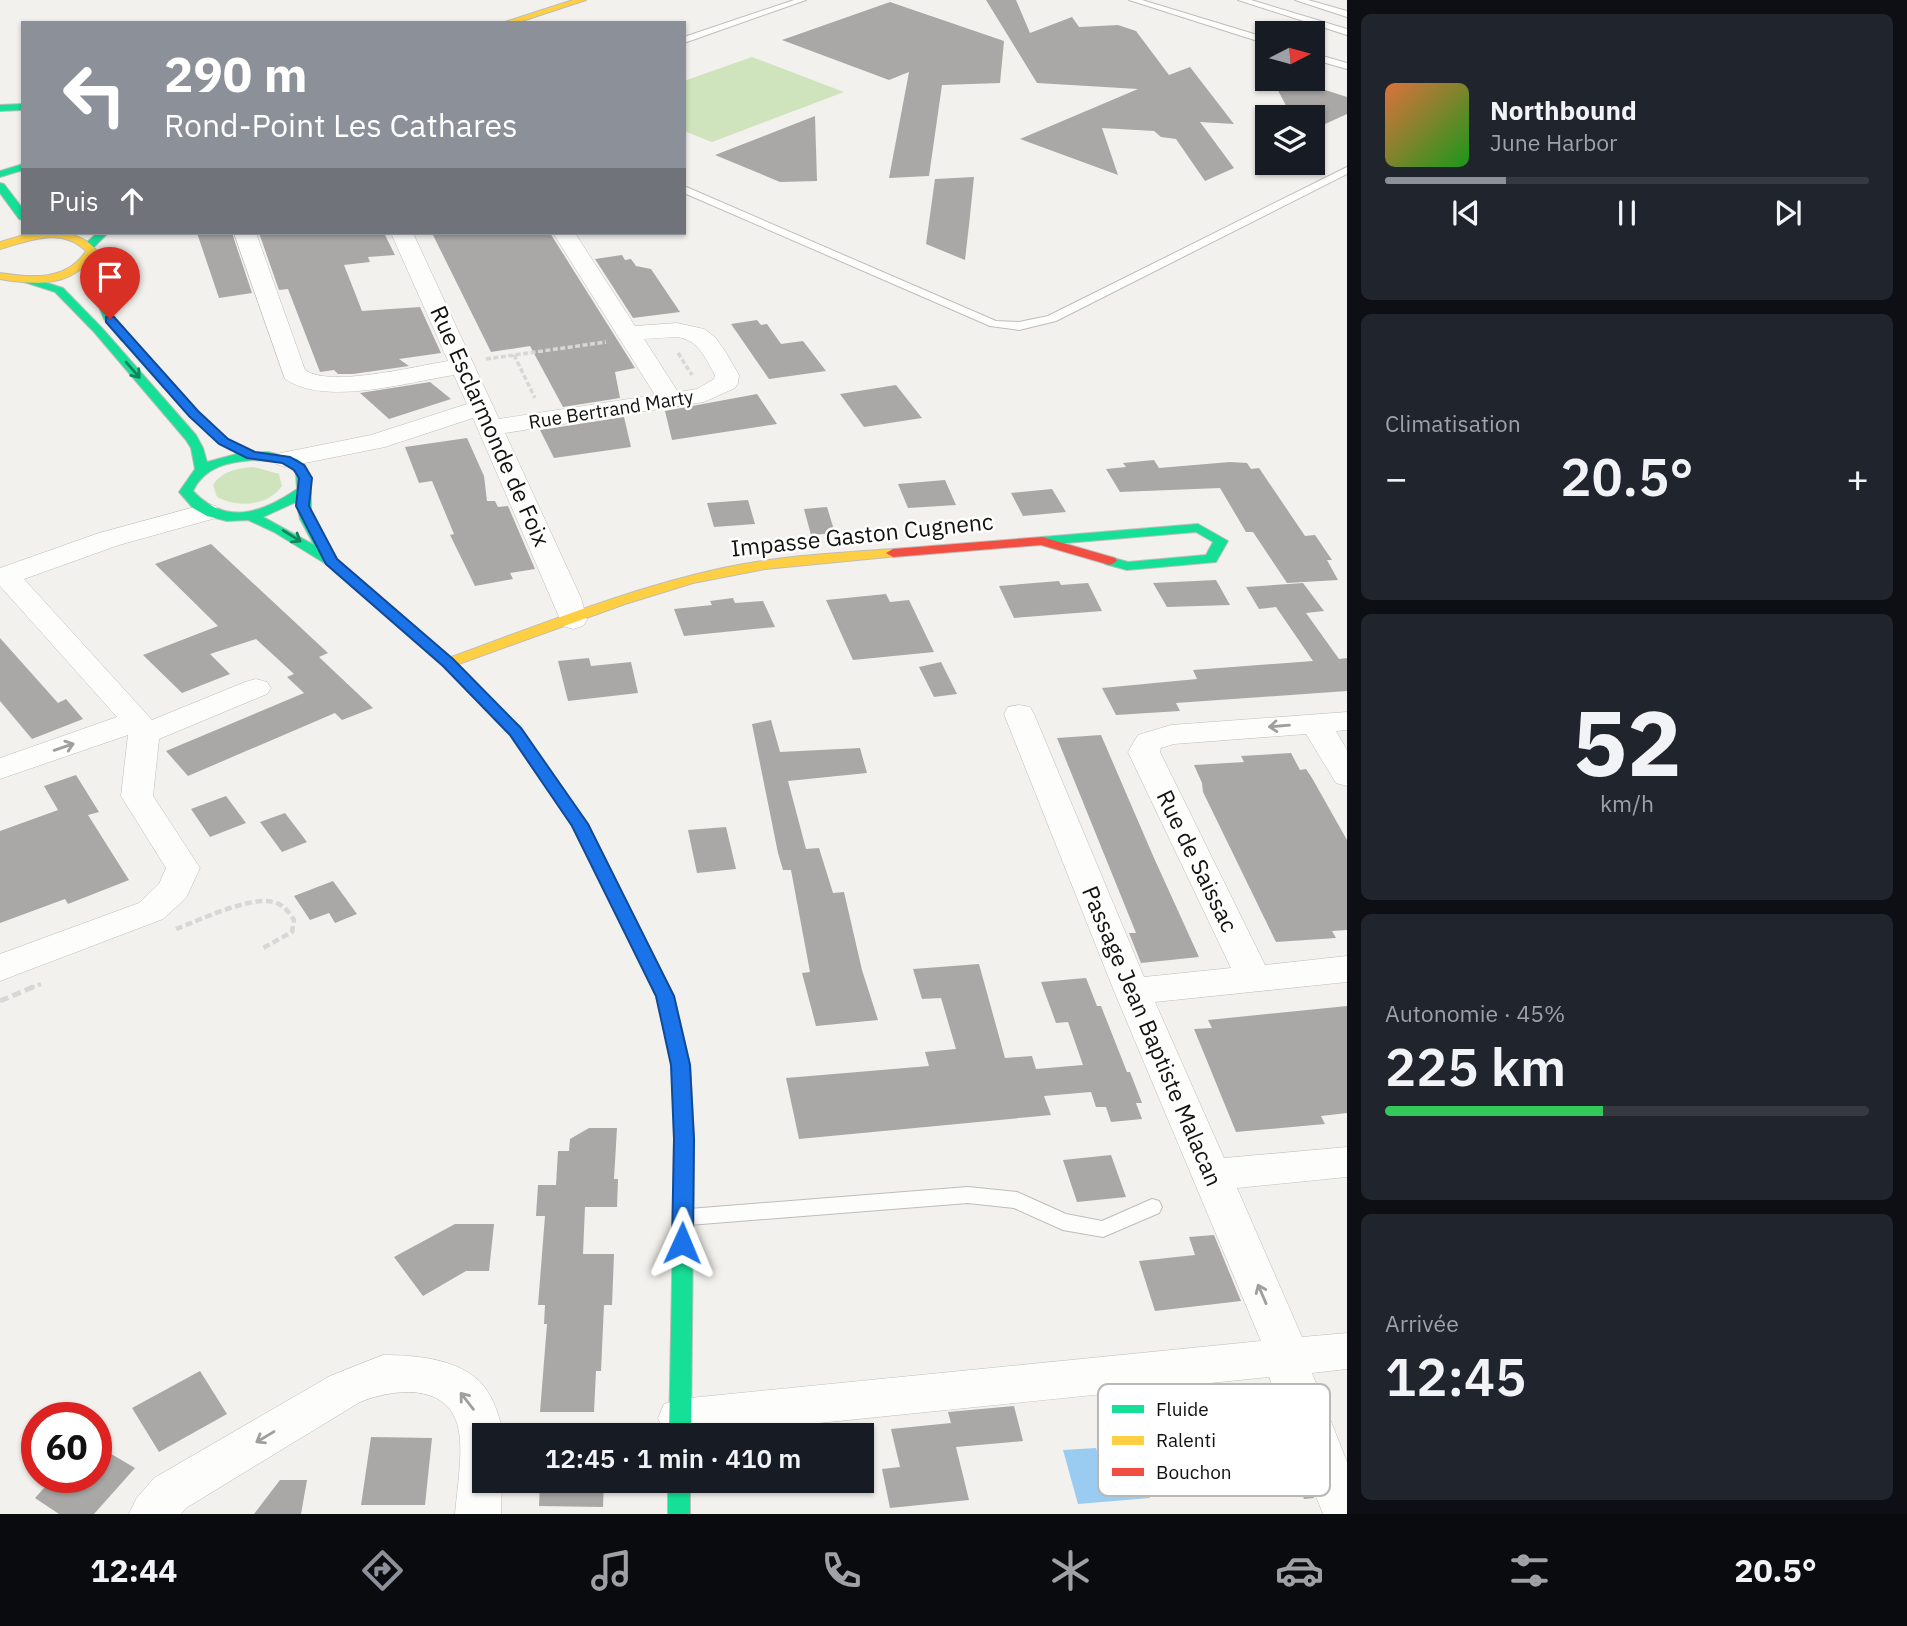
<!DOCTYPE html>
<html lang="fr">
<meta charset="utf-8">
<style>
:root{--surface:#171b24;--page:#20242c;--text:#f1f3f6;--muted:#9ea1a6;--line:#363941;--accent:#8c9099}
body{margin:0;font-family:"IBM Plex Sans",sans-serif;background:var(--page);color:var(--text);height:100vh;display:flex;flex-direction:column;font-size:26px;white-space:nowrap}
*{box-sizing:border-box;margin:0}
p{font-size:23px;color:var(--muted)}
.icon{flex:none;width:38px;height:38px;fill:none;stroke:currentColor;stroke-width:2;stroke-linecap:round;stroke-linejoin:round}
.map{position:relative;flex:1;overflow:hidden}
.panel{display:flex;flex-direction:column;gap:14px;padding:14px;background:#0d0f14;width:560px}
.panel>*{flex:none}
.guide{position:absolute;left:21px;top:21px;width:665px;height:214px;border-radius:0px;box-shadow:0 2px 5px #0004;background:#8c9099;color:#fff;overflow:hidden}
.needle{width:46px;rotate:84deg}
.tools{position:absolute;left:1255px;top:21px;display:grid;gap:14px}
.tools a{display:grid;place-items:center;width:70px;height:70px;border-radius:0px;background:var(--surface);box-shadow:0 2px 5px #0004;font-size:35px}
.speed{position:absolute;left:21px;top:1402px;display:flex;gap:14px;font-size:35px;font-weight:700;text-align:center}
.speed>*{display:grid;place-content:center;width:91px;height:91px;border-radius:50%;background:var(--surface);box-shadow:0 2px 5px #0004;line-height:1}
.speed .limit{border:10px solid #d22;background:#fff;color:#111}
.pin{position:absolute;display:grid;place-items:center;width:60px;height:60px;color:#fff;margin:-72px -30px;border-radius:50% 50% 50% 0;rotate:-45deg;box-shadow:0 0 7px #0007}
.pin .icon{rotate:45deg}
.me{position:absolute;width:77px;margin:-38px;rotate:1deg;stroke-linejoin:round;filter:drop-shadow(0 0 5px #0008)}
.turn{display:flex;align-items:center;gap:24px;height:147px;padding:0 28px;font-size:32px}
.turn .icon{width:91px;height:91px;stroke-width:2.5}
.turn b{display:block;font-size:49px;line-height:60px}
.then{display:flex;align-items:center;height:66px;padding:0 28px;background:#0003;gap:14px;font-size:26px}
.big{font-size:52px;font-weight:600;line-height:1.1}
.panel .tile{flex:1;display:flex;flex-direction:column;justify-content:center;gap:10px;min-width:0;padding:0 24px;border-radius:10px;background:var(--page)}
.panel .dial{align-items:center;gap:0}
.dial b{font-size:91px;line-height:1}
.song{display:flex;align-items:center;gap:21px}
.cover{width:84px;height:84px;border-radius:10px;background:linear-gradient(135deg,hsl(20 70% 55%),hsl(120 70% 35%))}
.played{height:7px;border-radius:4px;background:linear-gradient(90deg,var(--accent) 25%,var(--line) 25%)}
.keys{display:flex;justify-content:space-around;direction:ltr}
.heat{display:flex;justify-content:space-between;align-items:center;font-size:38px;direction:ltr}
.charge{height:10px;border-radius:5px;background:linear-gradient(90deg,#34c759 45%,var(--line) 0)}
.trip{position:absolute;left:472px;top:1423px;width:402px;height:70px;border-radius:0px;background:var(--surface);box-shadow:0 2px 5px #0004;font-weight:600;line-height:70px;text-align:center}
.menu{display:flex;height:112px;justify-content:space-around;align-items:center;background:#090b0e;color:var(--muted)}
.menu .icon{width:49px;height:49px}
.menu .active{color:var(--accent)}
.menu b{font-size:32px;color:var(--text)}
main{display:flex;flex:1;min-height:0}
.map>svg:first-child{display:block}
</style>
<main>
<div class="map">
<svg width="1347" height="1514" viewBox="0 0 1347 1514">
<rect width="100%" height="100%" fill="#f2f1ed"/>
<path fill="#cfe3bd" d="M 752,57 L 844,92 L 712,142 L 684,131 L 684,81 Z
M 254,467 L 279,474 L 282,486 C 268,506 238,508 217,497 L 213,485 C 222,471 238,468 254,467 Z"/>
<path fill="#9acbf1" d="M 1096,1448 L 1103,1473 L 1141,1469 L 1150,1498 L 1078,1504 L 1063,1450 Z"/>
<path fill="#a9a8a6" d="M 986,0 L 1016,0 L 1030,33 L 1072,17 L 1079,27 L 1118,25 L 1136,31 L 1169,75 L 1190,67 L 1234,124 L 1200,122 L 1234,168 L 1205,181 L 1176,139 L 1161,137 L 1154,131 L 1102,128 L 1118,175 L 1020,139 L 1138,89 L 1037,83 Z
M 890,2 L 1004,41 L 1000,83 L 942,85 L 929,176 L 889,178 L 909,72 L 889,80 L 782,40 Z
M 1272,79 L 1291,79 L 1347,97 L 1347,114 L 1312,130 L 1312,117 L 1292,117 Z
M 815,116 L 817,181 L 780,182 L 715,155 Z
M 974,177 L 969,225 L 965,260 L 926,244 L 935,179 Z
M 197,233 L 232,233 L 252,293 L 219,298 Z
M 259,233 L 384,233 L 395,255 L 368,257 L 370,262 L 344,265 L 362,311 L 420,307 L 441,353 L 399,359 L 409,366 L 353,374 L 338,374 L 334,370 L 320,372 L 288,289 L 279,290 Z
M 432,233 L 550,233 L 635,368 L 615,372 L 620,398 L 563,407 L 530,346 L 491,352 Z
M 622,255 L 625,260 L 631,259 L 636,266 L 651,269 L 680,312 L 633,318 L 595,259 Z
M 757,320 L 761,325 L 767,324 L 781,344 L 803,341 L 826,371 L 769,379 L 731,324 Z
M 430,382 L 451,399 L 389,419 L 360,393 Z
M 896,385 L 922,418 L 864,427 L 840,394 Z
M 757,394 L 777,424 L 672,440 L 665,411 Z
M 624,417 L 631,447 L 554,458 L 540,430 Z
M 467,438 L 484,476 L 487,501 L 495,501 L 498,507 L 508,506 L 535,569 L 510,573 L 513,579 L 475,586 L 450,535 L 454,534 L 432,481 L 419,483 L 405,447 Z
M 1154,460 L 1159,468 L 1230,462 L 1247,463 L 1251,469 L 1259,468 L 1305,536 L 1315,535 L 1332,560 L 1327,560 L 1338,580 L 1287,583 L 1253,532 L 1246,532 L 1220,488 L 1120,492 L 1106,469 L 1126,467 L 1123,463 Z
M 945,480 L 956,505 L 908,508 L 898,484 Z
M 1052,489 L 1066,512 L 1023,516 L 1011,493 Z
M 748,500 L 755,524 L 714,527 L 707,503 Z
M 827,507 L 835,533 L 811,535 L 804,509 Z
M 211,544 L 328,653 L 319,657 L 373,708 L 342,720 L 335,713 L 188,776 L 166,751 L 304,693 L 287,677 L 294,674 L 256,639 L 210,654 L 230,674 L 182,693 L 143,655 L 218,626 L 155,564 Z
M 1216,580 L 1230,605 L 1167,607 L 1153,583 Z
M 1059,581 L 1061,585 L 1088,583 L 1102,611 L 1014,618 L 999,586 Z
M 1303,583 L 1324,611 L 1306,613 L 1339,659 L 1347,658 L 1347,691 L 1176,703 L 1180,711 L 1116,715 L 1102,688 L 1197,679 L 1193,670 L 1313,661 L 1276,607 L 1259,609 L 1246,587 Z
M 886,594 L 890,602 L 909,600 L 934,652 L 853,660 L 826,600 Z
M 733,598 L 735,603 L 763,601 L 775,627 L 684,636 L 674,609 L 712,605 L 710,601 Z
M 0,638 L 58,703 L 66,699 L 83,719 L 32,739 L 0,701 Z
M 589,658 L 591,666 L 631,662 L 638,693 L 568,701 L 558,661 Z
M 941,662 L 957,694 L 934,697 L 919,667 Z
M 771,720 L 780,752 L 860,748 L 867,773 L 788,781 L 806,849 L 819,848 L 833,893 L 844,892 L 862,970 L 878,1020 L 816,1026 L 802,973 L 810,972 L 791,870 L 783,870 L 778,853 L 752,724 Z
M 1101,735 L 1154,858 L 1199,957 L 1141,963 L 1129,933 L 1136,933 L 1057,738 Z
M 1291,753 L 1300,770 L 1306,769 L 1312,778 L 1347,840 L 1347,930 L 1332,931 L 1336,938 L 1276,942 L 1203,792 L 1202,783 L 1194,765 L 1244,762 L 1241,756 Z
M 76,775 L 99,812 L 88,815 L 129,880 L 68,904 L 65,899 L 0,923 L 0,831 L 58,810 L 44,786 Z
M 226,796 L 246,823 L 210,837 L 191,809 Z
M 285,813 L 307,842 L 282,852 L 260,822 Z
M 726,827 L 736,869 L 697,873 L 688,830 Z
M 333,881 L 357,914 L 335,923 L 329,913 L 310,920 L 294,896 Z
M 979,964 L 1005,1058 L 1032,1056 L 1036,1069 L 1083,1065 L 1068,1022 L 1056,1023 L 1041,982 L 1086,978 L 1097,1006 L 1101,1006 L 1127,1072 L 1130,1072 L 1142,1103 L 1136,1103 L 1142,1119 L 1111,1122 L 1106,1107 L 1096,1107 L 1091,1092 L 1044,1096 L 1051,1115 L 799,1139 L 786,1078 L 929,1066 L 925,1052 L 956,1049 L 941,998 L 922,999 L 913,969 Z
M 1347,1006 L 1347,1113 L 1321,1116 L 1325,1124 L 1236,1132 L 1194,1029 L 1212,1028 L 1208,1020 Z
M 589,1128 L 617,1128 L 614,1179 L 618,1179 L 617,1207 L 585,1207 L 583,1254 L 614,1254 L 612,1305 L 604,1305 L 601,1371 L 596,1371 L 594,1412 L 540,1412 L 547,1324 L 544,1324 L 545,1305 L 538,1305 L 545,1216 L 536,1216 L 538,1185 L 556,1185 L 558,1151 L 569,1151 L 570,1139 Z
M 1111,1155 L 1126,1197 L 1077,1202 L 1063,1160 Z
M 455,1224 L 494,1224 L 489,1271 L 466,1271 L 423,1296 L 394,1257 Z
M 1214,1235 L 1241,1301 L 1155,1311 L 1139,1261 L 1195,1255 L 1189,1237 Z
M 200,1371 L 227,1414 L 159,1452 L 132,1408 Z
M 1014,1406 L 1023,1441 L 956,1447 L 969,1500 L 890,1508 L 882,1469 L 900,1467 L 891,1429 L 951,1423 L 948,1412 Z
M 1282,1416 L 1314,1498 L 1304,1499 L 1274,1417 Z
M 371,1437 L 432,1438 L 425,1505 L 361,1505 Z
M 96,1445 L 135,1468 L 94,1514 L 59,1514 L 35,1498 L 54,1477 L 96,1477 Z
M 280,1480 L 307,1480 L 301,1514 L 254,1514 Z
M 556,1480 L 604,1480 L 603,1507 L 539,1506 L 540,1482 Z"/>
<g fill="none" stroke-linecap="round" stroke-linejoin="round">
<defs>
<path id="lane" d="M 794,0 L 806,0 L 684,43 L 684,37 Z
M 1129,0 L 1142,0 L 1267,38 L 1267,44 Z
M 1238,0 L 1251,0 L 1347,29 L 1347,35 Z
M 1295,0 L 1308,0 L 1347,11 L 1347,17 Z
M 1312,53 L 1347,63 L 1347,69 L 1312,59 Z
M 1347,167 L 1347,174 L 1056,321 L 1019,330 L 990,326 L 684,193 L 684,186 L 996,321 L 1019,322 L 1048,316 Z
M 968,1187 L 1017,1192 L 1066,1214 L 1102,1221 L 1152,1199 L 1159,1201 L 1162,1207 L 1159,1213 L 1103,1237 L 1063,1230 L 1014,1208 L 968,1203 L 689,1225 L 682,1223 L 679,1217 L 682,1211 L 689,1209 Z"/>
<path id="street" d="M 234,233 L 256,233 L 305,370 C 330,388 416,366 448,361 L 391,233 L 413,233 L 499,419 L 655,395 L 553,233 L 575,233 L 635,326 L 677,323 L 704,329 L 715,337 L 725,351 L 739,375 L 738,383 L 735,388 L 704,402 L 505,433 L 581,598 L 587,620 L 583,626 L 573,629 L 563,626 L 473,418 L 385,447 L 285,467 L 276,464 L 272,459 L 276,454 L 371,435 L 467,404 L 454,375 C 408,382 325,407 285,379 ZM 677,337 C 699,340 705,358 715,375 L 714,379 L 697,389 L 678,392 L 644,339 Z
M 206,504 L 216,506 L 219,512 L 216,518 L 119,545 L 24,579 L 152,720 L 245,682 L 256,679 L 267,682 L 271,688 L 267,694 L 159,739 L 153,796 L 200,868 L 186,898 L 163,919 L 0,981 L 0,954 L 139,903 L 159,884 L 166,868 L 121,796 L 128,735 L 0,779 L 0,758 L 117,717 L 0,586 L 0,568 L 99,533 Z
M 1019,705 L 1030,707 L 1034,714 L 1144,977 L 1231,968 L 1128,752 L 1138,735 L 1171,725 L 1347,712 L 1347,730 L 1336,731 L 1347,750 L 1347,786 L 1336,783 L 1306,734 L 1174,744 L 1161,748 L 1160,752 L 1265,965 L 1347,956 L 1347,982 L 1155,1002 L 1224,1158 L 1347,1147 L 1347,1177 L 1237,1188 L 1302,1337 L 1347,1333 L 1347,1369 L 1312,1373 L 1347,1462 L 1347,1514 L 1323,1514 L 1269,1377 L 702,1435 L 674,1435 L 664,1432 L 658,1418 L 664,1404 L 680,1399 L 1261,1341 L 1114,991 L 1004,714 L 1008,707 Z
M 383,1355 C 417,1355 468,1359 488,1392 C 496,1404 499,1419 504,1433 L 485,1435 L 485,1480 L 502,1480 L 501,1514 L 455,1514 C 457,1490 463,1454 459,1432 C 451,1382 395,1388 360,1402 L 186,1508 L 181,1514 L 129,1514 L 136,1499 L 154,1478 L 330,1376 Z"/>
<path id="fast" d="M 23,104 L 23,110 L 0,111 L 0,105 Z
M 23,164 L 23,170 L 0,177 L 0,171 Z
M 0,183 L 4,184 L 23,209 L 23,220 L 19,219 L 0,193 Z
M 97,233 L 108,233 L 94,247 L 86,247 L 86,243 Z
M 87,259 L 93,262 L 115,318 L 132,338 L 130,341 L 122,341 L 104,319 L 81,262 Z
M 28,277 L 63,288 L 102,328 L 196,435 L 203,448 L 207,462 L 240,453 L 268,452 L 297,459 L 305,465 L 311,477 L 311,512 L 337,559 L 453,660 L 520,729 L 588,824 L 619,887 L 617,891 L 605,891 L 572,825 L 510,735 L 443,666 L 326,564 L 274,532 L 248,520 L 227,521 L 207,516 L 193,508 L 179,492 L 195,469 L 191,448 L 186,440 L 94,332 L 55,292 L 24,282 L 22,280 ZM 254,460 L 279,462 L 288,465 L 296,473 L 297,489 C 262,513 226,526 193,491 C 205,466 229,462 254,460 ZM 296,502 L 300,519 L 314,545 L 263,517 Z
M 1198,524 L 1228,541 L 1216,562 L 1127,570 L 1105,564 L 1103,561 L 1110,557 L 1128,562 L 1206,555 L 1213,542 L 1196,532 L 1042,545 L 1035,541 L 1042,537 Z
M 683,1221 L 690,1223 L 693,1229 L 691,1435 L 669,1435 L 673,1229 L 676,1223 Z
M 668,1480 L 690,1480 L 690,1514 L 668,1514 Z"/>
<path id="slow" d="M 573,0 L 586,0 L 516,23 L 502,23 Z
M 31,233 C 57,233 79,229 97,251 C 74,287 38,286 0,279 L 0,273 C 31,278 67,281 86,251 C 61,226 29,241 0,249 L 0,242 Z
M 893,549 L 898,550 L 900,553 L 898,556 L 765,569 L 693,583 L 625,604 L 453,666 L 443,666 L 441,663 L 443,660 C 535,627 626,589 723,568 C 779,556 836,553 893,549 Z
M 611,881 L 617,883 L 619,887 L 674,996 L 690,1065 L 694,1139 L 693,1229 L 690,1235 L 683,1237 L 676,1235 L 673,1229 L 674,1139 L 672,1065 L 656,996 L 603,887 L 605,883 Z"/>
<path id="jam" d="M 1042,537 L 1115,558 L 1117,561 L 1110,565 L 1041,545 L 893,557 L 886,553 L 893,549 Z"/>
</defs>
<use href="#lane" stroke="#bebdba" stroke-width="2"/>
<use href="#street" stroke="#bebdba" stroke-width="1"/>
<use href="#fast" stroke="#bebdba" stroke-width="2"/>
<use href="#slow" stroke="#bebdba" stroke-width="2"/>
<use href="#jam" stroke="#bebdba" stroke-width="2"/>
<path stroke="#d7d7d6" stroke-width="3.5" stroke-dasharray="5 2.5" stroke-linecap="butt" d="M 678,353 L 692,375
M 514,355 L 535,398
M 486,359 L 606,342"/>
<path stroke="#d7d7d6" stroke-width="4.5" stroke-dasharray="7 3.5" stroke-linecap="butt" d="M 176,929 C 200,920 249,896 273,902 C 283,904 289,912 294,920 L 292,932 L 263,948
M 28,989 L 41,984"/>
<path stroke="#d7d7d6" stroke-width="5" stroke-dasharray="9 4.5" stroke-linecap="butt" d="M 0,1001 L 33,987"/>
<use href="#lane" fill="#fdfdfc" fill-rule="evenodd"/>
<use href="#street" fill="#fdfdfc" fill-rule="evenodd"/>
<use href="#fast" fill="#16e098" fill-rule="evenodd"/>
<use href="#slow" fill="#ffcf43" fill-rule="evenodd"/>
<use href="#jam" fill="#f24e42" fill-rule="evenodd"/>
</g>
<defs><path id="oneway-shaft" d="M-6 0H5M1.5-3L5.5 0L1.5 3" fill="none" stroke-width="1.6" stroke-linecap="round" stroke-linejoin="round" transform="scale(1.75)"/></defs>
<g stroke="#14835b">
<use href="#oneway-shaft" transform="translate(133 370) rotate(49)"/>
<use href="#oneway-shaft" transform="translate(292 536) rotate(32)"/>
</g>
<g stroke="#9f9f9e">
<use href="#oneway-shaft" transform="translate(1279 726) rotate(175)"/>
<use href="#oneway-shaft" transform="translate(64 747) rotate(-19)"/>
<use href="#oneway-shaft" transform="translate(1262 1294) rotate(-113)"/>
<use href="#oneway-shaft" transform="translate(467 1401) rotate(-128)"/>
<use href="#oneway-shaft" transform="translate(265 1437) rotate(149)"/>
</g>
<path fill="#1a73e8" stroke="#114b97" stroke-width="2" d="M 106,317 L 114,317 L 198,411 L 228,439 L 255,452 L 290,457 L 304,465 L 312,478 L 309,506 L 337,559 L 453,659 L 521,728 L 588,824 L 674,996 L 690,1065 L 694,1139 L 693,1243 L 690,1249 L 682,1251 L 675,1249 L 672,1243 L 674,1139 L 671,1065 L 656,996 L 572,826 L 510,735 L 443,666 L 326,564 L 296,506 L 299,478 L 294,470 L 282,463 L 247,458 L 219,444 L 189,416 L 106,322 Z"/>
<g text-anchor="middle" stroke-width="5" stroke-linejoin="round" paint-order="stroke">
<g font-size="19" fill="#121210" stroke="#fff">
<text transform="translate(611 409) rotate(-9)" y="7">Rue Bertrand Marty</text>
</g>
<g font-size="23" fill="#121210" stroke="#fff">
<text transform="translate(490 426) rotate(66)" y="8">Rue Esclarmonde de Foix</text>
<text transform="translate(862 535) rotate(-6)" y="8">Impasse Gaston Cugnenc</text>
<text transform="translate(1197 861) rotate(64)" y="8">Rue de Saissac</text>
<text transform="translate(1152 1036) rotate(67)" y="8">Passage Jean Baptiste Malacan</text>
</g>
</g>
<rect x="1098" y="1384" width="232" height="112" rx="10" fill="#fff" stroke="#b8b8b7" stroke-width="2"/>
<rect x="1112" y="1405" width="32" height="8" fill="#16e098"/>
<rect x="1112" y="1436" width="32" height="9" fill="#ffcf43"/>
<rect x="1112" y="1468" width="32" height="8" fill="#f24e42"/>
<g font-size="19" fill="#121210">
<text x="1156" y="1416">Fluide</text>
<text x="1156" y="1447">Ralenti</text>
<text x="1156" y="1479">Bouchon</text>
</g>
</svg>
<div class="tools">
<a><svg class="needle" viewBox="-14 -14 28 28"><path d="M0-13l5 13h-10z" fill="#e53935"/><path d="M0 13l5-13h-10z" fill="#9ea1a6"/></svg></a>
<a><svg class="icon" aria-label="layers" viewBox="0 0 24 24"><path d="M12 4l9 5-9 5-9-5zM3 14l9 5 9-5"/></svg></a>
</div>
<div class="speed"><div class="limit">60</div></div>
<div class="pin" style="left:110px;top:319px;background:#d93025"><svg class="icon" aria-label="arrive" viewBox="0 0 24 24"><path d="M6 21V4h12l-3 4 3 4H6"/></svg></div>
<svg class="me" style="left:682px;top:1243px" viewBox="-20 -20 40 40"><path d="M0-17L14 15 0 8-14 15z" fill="#1a73e8" stroke="#fff" stroke-width="4"/></svg>
<div class="trip">12:45 · 1 min · 410 m</div>
<div class="guide">
<div class="turn"><svg class="icon" aria-label="left" viewBox="0 0 24 24"><path d="M17 20v-9H6M10 6l-5 5 5 5"/></svg><div><b>290 m</b>Rond-Point Les Cathares</div></div>
<div class="then">Puis<svg class="icon" aria-label="ahead" viewBox="0 0 24 24"><path d="M12 20V5M6 11l6-6 6 6"/></svg></div>
</div>
</div>
<section class="panel">
<div class="tile">
<div class="song"><i class="cover"></i><div><b>Northbound</b><p>June Harbor</p></div></div>
<div class="played"></div>
<div class="keys"><svg class="icon" aria-label="previous" viewBox="0 0 24 24"><path d="M18 5L8 12l10 7zM5 5v14"/></svg><svg class="icon" aria-label="pause" viewBox="0 0 24 24"><path d="M8 5v14M16 5v14"/></svg><svg class="icon" aria-label="next" viewBox="0 0 24 24"><path d="M6 5l10 7-10 7zM19 5v14"/></svg></div>
</div>
<div class="tile"><p>Climatisation</p>
<div class="heat"><a>−</a><b class="big">20.5°</b><a>+</a></div>
</div>
<div class="tile dial"><b>52</b><p>km/h</p></div>
<div class="tile"><p>Autonomie · 45%</p><b class="big">225 km</b><div class="charge"></div></div>
<div class="tile"><p>Arrivée</p><b class="big">12:45</b></div>
</section>
</main>
<nav class="menu">
<b>12:44</b>
<svg class="icon active" aria-label="directions" viewBox="0 0 24 24"><path d="M12 3l9 9-9 9-9-9zM9 14v-3h6M13 9l2 2-2 2"/></svg>
<svg class="icon" aria-label="music" viewBox="0 0 24 24"><path d="M9 18V5l10-2v13"/><circle cx="6" cy="18" r="3"/><circle cx="16" cy="16" r="3"/></svg>
<svg class="icon" aria-label="phone" viewBox="0 0 24 24"><path d="M5 4h4l2 5-3 2q2 4 5 5l2-3 5 2v4C11 20 4 13 5 4z"/></svg>
<svg class="icon" aria-label="climate" viewBox="0 0 24 24"><path d="M12 3v18M4 7l16 10M4 17L20 7"/></svg>
<svg class="icon" aria-label="car" viewBox="0 0 24 24"><path d="M5 17H2v-5l4-1 3-4h7l3 4 3 1v5h-3M9 17h6M6 11h13"/><circle cx="7" cy="17" r="2"/><circle cx="17" cy="17" r="2"/></svg>
<svg class="icon" aria-label="filters" viewBox="0 0 24 24"><path d="M4 7h16M4 17h16"/><circle cx="9" cy="7" r="2"/><circle cx="15" cy="17" r="2"/></svg>
<b>20.5°</b>
</nav>
